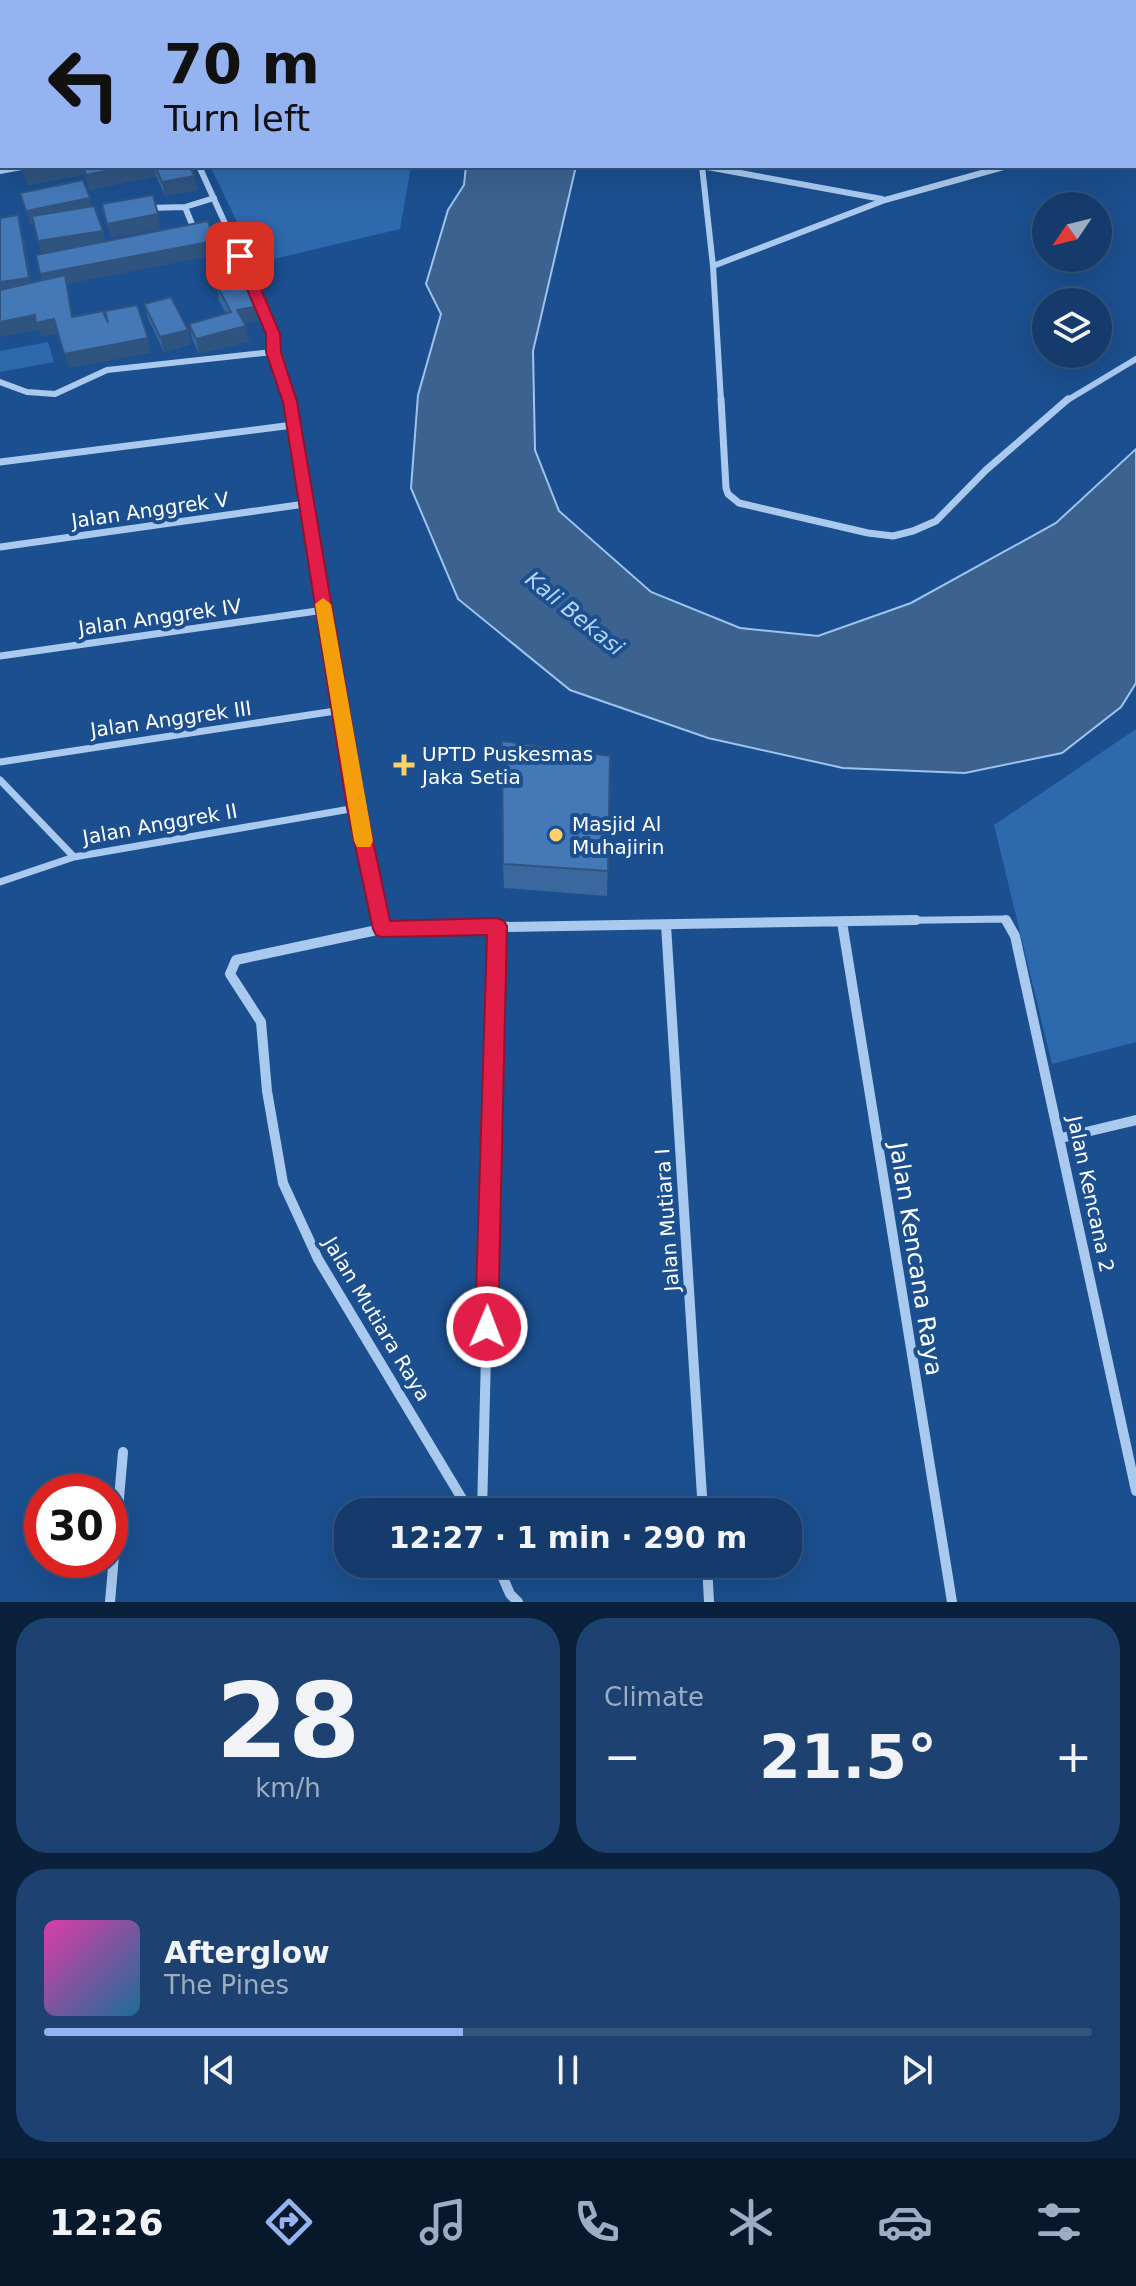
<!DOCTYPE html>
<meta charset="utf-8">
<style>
:root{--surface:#143b6b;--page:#1d4271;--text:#f1f3f6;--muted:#9dadc1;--line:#33557e;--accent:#95b2f1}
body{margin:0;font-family:"DejaVu Sans",sans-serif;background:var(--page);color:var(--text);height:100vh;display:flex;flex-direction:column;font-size:30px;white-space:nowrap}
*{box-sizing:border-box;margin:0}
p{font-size:26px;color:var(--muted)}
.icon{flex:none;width:44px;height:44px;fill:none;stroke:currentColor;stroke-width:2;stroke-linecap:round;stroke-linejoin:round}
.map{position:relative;height:1602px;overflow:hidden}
.drawer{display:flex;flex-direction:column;gap:16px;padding:16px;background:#0b203b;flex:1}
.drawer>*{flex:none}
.guide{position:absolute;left:0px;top:0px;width:1136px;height:168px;box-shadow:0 8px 32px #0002,0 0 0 2px var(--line);background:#95b2f1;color:#111;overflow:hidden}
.needle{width:52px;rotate:235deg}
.tools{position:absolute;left:1032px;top:192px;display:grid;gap:16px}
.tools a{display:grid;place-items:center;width:80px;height:80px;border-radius:50%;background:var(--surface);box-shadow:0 8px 32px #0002,0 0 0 2px var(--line);font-size:40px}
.speed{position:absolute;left:24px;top:1474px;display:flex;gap:16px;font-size:40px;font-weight:700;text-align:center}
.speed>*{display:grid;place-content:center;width:104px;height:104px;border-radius:50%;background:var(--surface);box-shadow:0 8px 32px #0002,0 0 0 2px var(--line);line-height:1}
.speed .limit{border:12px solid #d22;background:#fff;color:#111}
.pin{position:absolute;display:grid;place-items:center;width:68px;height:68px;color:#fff;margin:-34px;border-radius:16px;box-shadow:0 4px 12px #0006}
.me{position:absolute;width:88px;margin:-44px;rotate:1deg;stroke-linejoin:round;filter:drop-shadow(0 0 6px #0008)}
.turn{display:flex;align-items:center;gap:28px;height:168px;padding:0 32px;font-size:36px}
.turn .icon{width:104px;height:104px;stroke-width:2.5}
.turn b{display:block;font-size:56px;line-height:68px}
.big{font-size:60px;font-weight:700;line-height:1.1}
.drawer .card{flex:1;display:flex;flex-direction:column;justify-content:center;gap:12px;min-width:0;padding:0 28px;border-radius:32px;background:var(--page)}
.drawer .dial{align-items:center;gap:0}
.dial b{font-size:104px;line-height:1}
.song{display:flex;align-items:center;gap:24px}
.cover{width:96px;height:96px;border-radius:12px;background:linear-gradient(135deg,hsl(320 70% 55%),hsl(200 70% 35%))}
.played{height:8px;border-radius:4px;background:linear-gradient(90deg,var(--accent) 40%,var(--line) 40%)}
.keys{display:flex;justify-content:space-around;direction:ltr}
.heat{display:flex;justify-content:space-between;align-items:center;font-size:44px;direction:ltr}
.drawer .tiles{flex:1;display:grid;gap:16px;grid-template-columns:1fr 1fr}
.card:last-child{grid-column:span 2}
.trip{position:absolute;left:334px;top:1498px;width:468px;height:80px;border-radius:32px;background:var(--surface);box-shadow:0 8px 32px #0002,0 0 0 2px var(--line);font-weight:700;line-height:80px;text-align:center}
.tab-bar{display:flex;height:128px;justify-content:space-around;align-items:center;background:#08182b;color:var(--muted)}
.tab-bar .icon{width:56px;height:56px}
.tab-bar .selected{color:var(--accent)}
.tab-bar b{font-size:36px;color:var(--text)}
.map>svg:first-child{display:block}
</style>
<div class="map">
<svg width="1136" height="1602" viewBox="0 0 1136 1602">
<rect width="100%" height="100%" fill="#1b4f8f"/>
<path fill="#2e69ad" d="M 0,0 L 332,0 L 336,2 L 2,2 L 0,62 Z
M 210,166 L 411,166 L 400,229 L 257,263 Z
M 48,342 L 54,362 L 0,372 L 0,351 Z
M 1136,729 L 1136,1042 L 1052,1064 L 994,825 Z"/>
<path fill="#3c6290" stroke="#9cc4f0" stroke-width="2" d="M 466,166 L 576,166 L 533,351 L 535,450 L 559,511 L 651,592 L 740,628 L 818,636 L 911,603 L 1056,523 L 1136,449 L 1136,683 L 1121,707 L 1062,753 L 965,773 L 843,768 L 708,738 L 570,690 L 458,599 L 411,488 L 418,395 L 441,314 L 426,284 L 448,210 L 464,185 Z"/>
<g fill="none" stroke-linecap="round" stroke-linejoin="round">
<path stroke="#a9c9ee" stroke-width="6" d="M 571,0 L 575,2
M 199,166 L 263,307 L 290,401
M 702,166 L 713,266 L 721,401
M 702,166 L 882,199
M 0,171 L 27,166
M 185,207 L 214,198
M 148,208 L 185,207 L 196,234
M 202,234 L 229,231
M 713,266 L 885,200 L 1007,166
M 0,382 L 27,392 L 55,394 L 107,370 L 273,352
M 1066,401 L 1136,359"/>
<path stroke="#a9c9ee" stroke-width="7" d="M 289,399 L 356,808 L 381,922
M 721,399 L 726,488 L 728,494 L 739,503 L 868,533 L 893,536 L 913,531 L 936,521 L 986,470 L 1068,399
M 0,462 L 293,425
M 0,547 L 305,504
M 0,656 L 324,610
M 0,762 L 342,710
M 0,780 L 74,857 L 356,808
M 0,882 L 74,857
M 792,922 L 1005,919 L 1007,922"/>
<path stroke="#a9c9ee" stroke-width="10" d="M 380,920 L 382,929
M 1006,920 L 1015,936 L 1136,1491
M 842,922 L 952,1602
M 666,925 L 703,1512
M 1061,1138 L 1136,1120
M 470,1512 L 318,1259 L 283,1183 L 267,1091 L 261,1022 L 230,974 L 236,960 L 382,929 L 916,920
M 482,1512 L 497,926
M 497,1564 L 510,1594 L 518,1602
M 707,1564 L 709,1602
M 110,1602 L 123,1452"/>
</g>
<path fill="#3a679d" d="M 21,166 L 190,166 L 194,176 L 197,190 L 165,196 L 156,176 L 90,190 L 85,174 L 28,185 Z
M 217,286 L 261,320 L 244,323 L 249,341 L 199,354 L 192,338 L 189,324 L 226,313 L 219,301 Z
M 144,304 L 191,344 L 164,352 L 148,318 Z
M 610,756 L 607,896 L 504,888 L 503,864 Z"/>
<path fill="#305480" d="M 0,95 L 2,95 L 2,110 L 0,110 Z
M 0,148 L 2,148 L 2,163 L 0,164 Z
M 49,166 L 83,166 L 85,174 L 28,185 L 23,171 Z
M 130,166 L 154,166 L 156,176 L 90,190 L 86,175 Z
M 194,176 L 197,190 L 165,196 L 162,182 Z
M 90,198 L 93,212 L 30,225 L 26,211 Z
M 158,214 L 161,229 L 111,238 L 107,224 Z
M 18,215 L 22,230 L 34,292 L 0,298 L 0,282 Z
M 103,231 L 106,246 L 42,256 L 38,241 Z
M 214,241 L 216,255 L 67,284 L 76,331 L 44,288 L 40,274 Z
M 259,306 L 261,320 L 239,324 L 237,310 Z
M 35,315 L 54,319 L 58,334 L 41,337 L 39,330 L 0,337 L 0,322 Z
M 246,326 L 249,341 L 199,354 L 196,339 Z
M 188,330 L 191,344 L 164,352 L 160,337 Z
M 148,338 L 151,353 L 69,368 L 64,354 Z"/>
<path fill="#4478b7" stroke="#305480" stroke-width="2" d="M 0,82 L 2,82 L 2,95 L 0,95 Z
M 0,122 L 2,122 L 2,148 L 0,148 Z
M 22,166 L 49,166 L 23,171 Z
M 83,166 L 130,166 L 86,175 Z
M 155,166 L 190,166 L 194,176 L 162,182 Z
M 83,180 L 90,198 L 26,211 L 20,193 Z
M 153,195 L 158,214 L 107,224 L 102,204 Z
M 94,206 L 103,231 L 38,241 L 32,216 Z
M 18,215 L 29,278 L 0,282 L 0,218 Z
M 208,221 L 214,241 L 40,274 L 36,255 Z
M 65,275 L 72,317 L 103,311 L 108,323 L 105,311 L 137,305 L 148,338 L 64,354 L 54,319 L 36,323 L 35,315 L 0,322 L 0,290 Z
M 244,280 L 259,306 L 237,310 L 246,326 L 196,339 L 189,324 L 231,312 L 217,286 Z
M 171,297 L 188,330 L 160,337 L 144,304 Z
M 502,741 L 610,756 L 608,871 L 503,864 Z"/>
<path fill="#e11d48" stroke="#92132f" stroke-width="2" d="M 240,252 L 247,256 L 280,334 L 281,352 L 297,402 L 366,808 L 390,921 L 497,918 L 504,921 L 507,926 L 498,1327 L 495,1335 L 487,1338 L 479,1335 L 475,1327 L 487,935 L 382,937 L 376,935 L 373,929 L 347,808 L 283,402 L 266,352 L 266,334 L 233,256 Z"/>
<path fill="#f59e0b" d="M 323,598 L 331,604 L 373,841 L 370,847 L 357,847 L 354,841 L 315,604 Z"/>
<g fill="#ffd166" stroke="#1b4f8f" stroke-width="3">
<path d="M400 753h8v8h8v8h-8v8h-8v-8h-8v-8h8z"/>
<circle cx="556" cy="835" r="8"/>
</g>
<g text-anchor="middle" stroke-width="8" stroke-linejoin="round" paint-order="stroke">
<g font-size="20" fill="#fff" stroke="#1b4f8f">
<text transform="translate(150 510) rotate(-8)" y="7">Jalan Anggrek V</text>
<text transform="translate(160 617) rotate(-8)" y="7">Jalan Anggrek IV</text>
<text transform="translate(171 719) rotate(-8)" y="7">Jalan Anggrek III</text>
<text transform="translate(160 824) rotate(-10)" y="7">Jalan Anggrek II</text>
<text transform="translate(1091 1194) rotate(78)" y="7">Jalan Kencana 2</text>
<text transform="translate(667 1220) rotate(-94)" y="7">Jalan Mutiara I</text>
<text transform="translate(377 1319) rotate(59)" y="7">Jalan Mutiara Raya</text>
</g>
<g font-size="20" fill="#fff" stroke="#1b4f8f" text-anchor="start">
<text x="422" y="761">UPTD Puskesmas<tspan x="422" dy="23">Jaka Setia</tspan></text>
<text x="572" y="831">Masjid Al<tspan x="572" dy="23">Muhajirin</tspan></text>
</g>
<g font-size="22" font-style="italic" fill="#b5d3f5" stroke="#1b4f8f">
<text transform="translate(575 613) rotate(39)" y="8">Kali Bekasi</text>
</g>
<g font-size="24" fill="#fff" stroke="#1b4f8f">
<text transform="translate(916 1259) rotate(81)" y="8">Jalan Kencana Raya</text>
</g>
</g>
</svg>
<div class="tools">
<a><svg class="needle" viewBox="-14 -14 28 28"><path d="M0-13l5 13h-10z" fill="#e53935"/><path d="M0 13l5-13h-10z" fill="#9dadc1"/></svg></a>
<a><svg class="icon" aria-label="layers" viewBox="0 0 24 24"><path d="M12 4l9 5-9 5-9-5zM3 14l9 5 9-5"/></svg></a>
</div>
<div class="speed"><div class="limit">30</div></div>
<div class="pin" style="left:240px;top:256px;background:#d93025"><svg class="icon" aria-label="arrive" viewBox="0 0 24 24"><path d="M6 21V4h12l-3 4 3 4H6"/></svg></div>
<svg class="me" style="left:487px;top:1327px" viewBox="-20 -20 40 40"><circle r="17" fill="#e11d48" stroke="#fff" stroke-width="3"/><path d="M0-11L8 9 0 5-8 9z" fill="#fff"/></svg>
<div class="trip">12:27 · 1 min · 290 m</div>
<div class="guide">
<div class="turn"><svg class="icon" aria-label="left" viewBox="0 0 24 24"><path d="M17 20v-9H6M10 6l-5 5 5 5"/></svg><div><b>70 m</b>Turn left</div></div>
</div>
</div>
<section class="drawer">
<div class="tiles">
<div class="card dial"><b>28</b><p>km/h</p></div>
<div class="card"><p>Climate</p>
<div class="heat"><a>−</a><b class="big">21.5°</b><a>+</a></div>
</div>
<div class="card">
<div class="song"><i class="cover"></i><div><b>Afterglow</b><p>The Pines</p></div></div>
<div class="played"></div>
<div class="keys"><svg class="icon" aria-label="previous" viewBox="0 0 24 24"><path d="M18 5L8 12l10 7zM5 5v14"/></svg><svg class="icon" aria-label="pause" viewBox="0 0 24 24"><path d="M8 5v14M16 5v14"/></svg><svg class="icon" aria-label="next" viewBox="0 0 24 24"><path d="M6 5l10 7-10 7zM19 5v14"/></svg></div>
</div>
</div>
</section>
<nav class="tab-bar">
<b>12:26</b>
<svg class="icon selected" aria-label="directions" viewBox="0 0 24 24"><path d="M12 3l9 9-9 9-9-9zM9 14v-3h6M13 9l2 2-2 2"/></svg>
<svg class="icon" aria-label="music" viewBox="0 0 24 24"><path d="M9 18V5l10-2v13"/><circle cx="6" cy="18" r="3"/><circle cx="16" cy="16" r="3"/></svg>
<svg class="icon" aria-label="phone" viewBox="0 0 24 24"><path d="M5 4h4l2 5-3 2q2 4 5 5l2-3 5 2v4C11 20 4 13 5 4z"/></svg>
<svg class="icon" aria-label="climate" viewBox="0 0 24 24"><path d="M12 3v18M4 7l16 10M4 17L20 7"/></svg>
<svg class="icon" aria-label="car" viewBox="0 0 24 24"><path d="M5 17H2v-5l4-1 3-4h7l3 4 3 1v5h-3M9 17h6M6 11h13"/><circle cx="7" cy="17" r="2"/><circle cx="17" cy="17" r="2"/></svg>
<svg class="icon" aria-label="filters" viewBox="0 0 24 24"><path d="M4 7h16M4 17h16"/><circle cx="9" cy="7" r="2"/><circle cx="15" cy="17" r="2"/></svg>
</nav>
